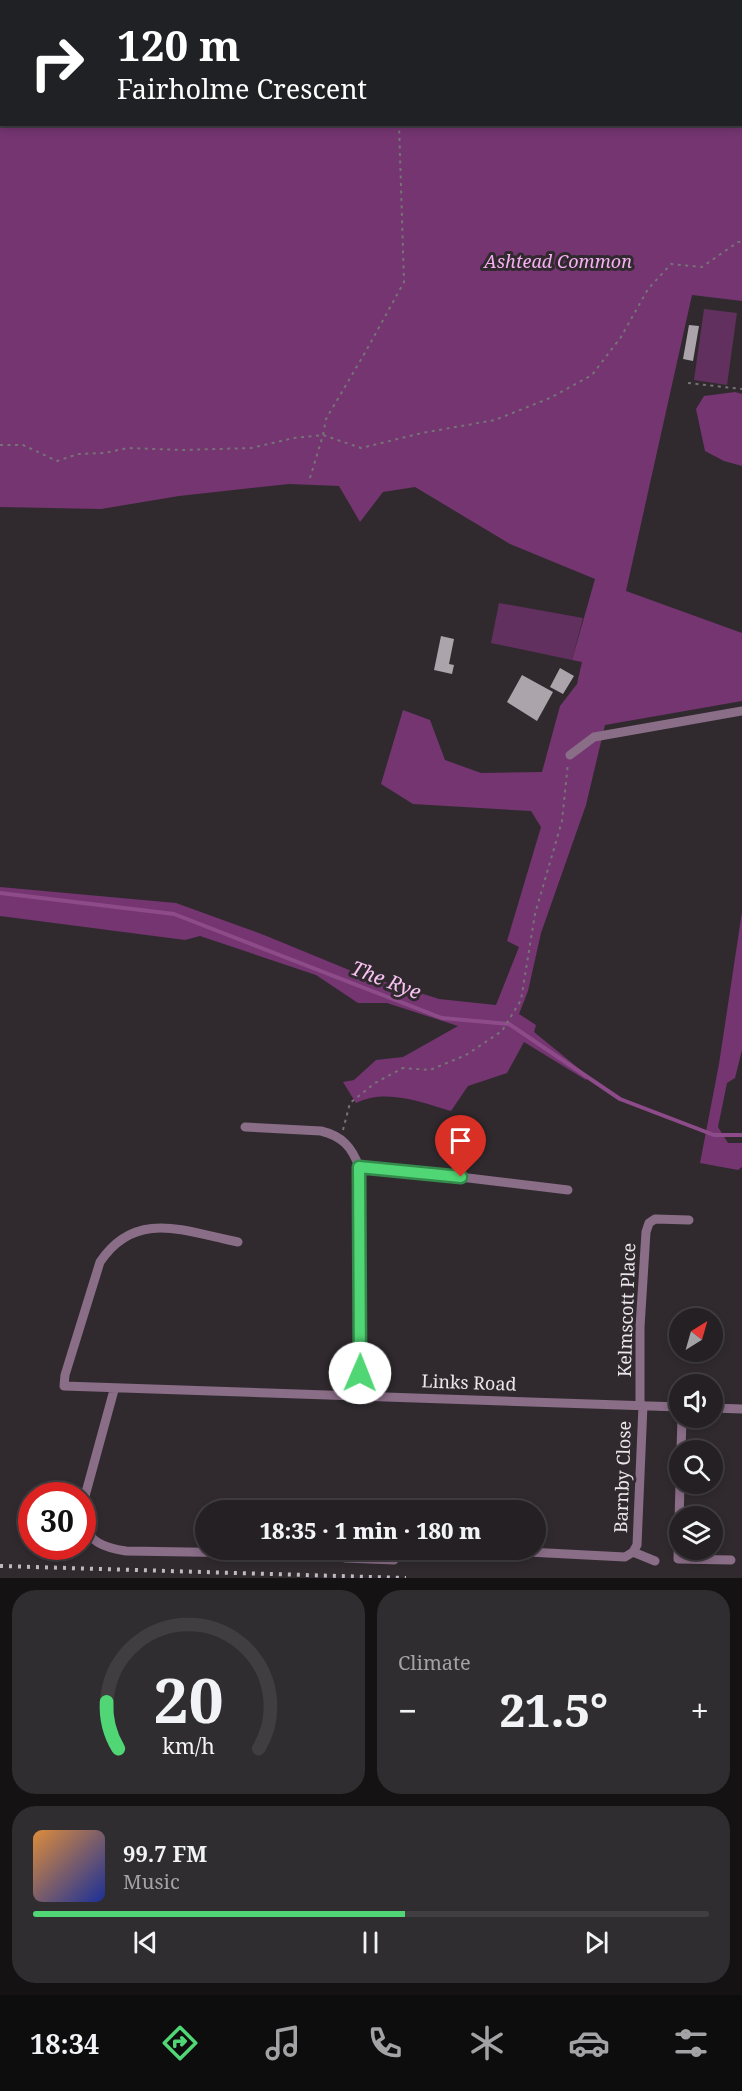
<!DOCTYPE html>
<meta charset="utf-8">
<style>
:root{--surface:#242023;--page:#302d30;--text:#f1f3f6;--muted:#a3a3a6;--line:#413e41;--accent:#50d675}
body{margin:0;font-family:"Noto Serif",serif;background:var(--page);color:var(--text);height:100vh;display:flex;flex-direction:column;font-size:22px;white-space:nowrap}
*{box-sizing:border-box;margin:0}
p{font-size:20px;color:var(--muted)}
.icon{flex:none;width:33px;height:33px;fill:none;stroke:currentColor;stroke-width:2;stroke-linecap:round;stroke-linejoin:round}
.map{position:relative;height:1578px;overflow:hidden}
.drawer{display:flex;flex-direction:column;gap:12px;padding:12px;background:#141213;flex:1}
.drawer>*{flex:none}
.top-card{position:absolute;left:0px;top:0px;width:742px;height:126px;box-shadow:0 3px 9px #0003,0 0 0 2px var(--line);background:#202124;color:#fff;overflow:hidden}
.needle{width:39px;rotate:37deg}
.buttons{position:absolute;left:669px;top:1308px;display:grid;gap:12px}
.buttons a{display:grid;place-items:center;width:54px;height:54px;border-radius:50%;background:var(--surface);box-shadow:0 3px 9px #0003,0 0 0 2px var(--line);font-size:30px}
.speed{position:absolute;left:18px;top:1482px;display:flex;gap:12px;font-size:30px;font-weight:700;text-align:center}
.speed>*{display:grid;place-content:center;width:78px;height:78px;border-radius:50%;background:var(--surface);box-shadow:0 3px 9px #0003,0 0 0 2px var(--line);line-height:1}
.speed .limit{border:9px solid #d22;background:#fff;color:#111}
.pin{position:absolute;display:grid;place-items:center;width:51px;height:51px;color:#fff;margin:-62px -26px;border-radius:50% 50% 50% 0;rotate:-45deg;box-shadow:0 0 6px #0007}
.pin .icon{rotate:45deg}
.me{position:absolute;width:66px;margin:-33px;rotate:1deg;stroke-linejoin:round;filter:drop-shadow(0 0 4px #0008)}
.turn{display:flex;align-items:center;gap:21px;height:126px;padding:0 18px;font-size:27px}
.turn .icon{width:78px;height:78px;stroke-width:2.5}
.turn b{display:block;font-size:42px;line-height:51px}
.big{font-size:45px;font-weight:800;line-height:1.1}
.drawer .widget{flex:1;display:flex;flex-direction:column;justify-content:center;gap:9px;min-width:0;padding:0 21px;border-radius:24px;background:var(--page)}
.drawer .dial{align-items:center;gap:0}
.dial svg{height:156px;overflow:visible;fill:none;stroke:var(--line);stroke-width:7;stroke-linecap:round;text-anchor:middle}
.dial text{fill:var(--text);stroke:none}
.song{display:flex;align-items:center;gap:18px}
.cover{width:72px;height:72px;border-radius:9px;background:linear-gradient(135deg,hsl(30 70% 55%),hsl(230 70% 35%))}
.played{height:6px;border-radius:3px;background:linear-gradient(90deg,var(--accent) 55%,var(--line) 55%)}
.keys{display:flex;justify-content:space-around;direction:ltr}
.heat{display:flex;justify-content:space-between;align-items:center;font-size:33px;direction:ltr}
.drawer .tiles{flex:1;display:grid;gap:12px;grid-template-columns:1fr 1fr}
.widget:last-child{grid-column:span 2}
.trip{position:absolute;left:195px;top:1500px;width:351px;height:60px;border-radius:30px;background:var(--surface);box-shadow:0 3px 9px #0003,0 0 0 2px var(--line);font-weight:800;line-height:60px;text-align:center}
.tab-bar{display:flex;height:96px;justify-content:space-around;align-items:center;background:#0e0d0e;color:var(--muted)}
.tab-bar .icon{width:42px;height:42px}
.tab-bar .current{color:var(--accent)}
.tab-bar b{font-size:27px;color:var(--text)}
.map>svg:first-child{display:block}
</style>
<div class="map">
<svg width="742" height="1578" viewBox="0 0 742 1578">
<rect width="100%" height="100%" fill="#302a2f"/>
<path fill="#61305e" d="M 704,309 L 737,313 L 727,385 L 694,380 Z
M 499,603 L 583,618 L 572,660 L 491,643 Z"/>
<path fill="#743571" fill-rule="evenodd" d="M 0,0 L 742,0 L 742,301 L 692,295 L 626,591 L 742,633 L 742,701 L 605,725 L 586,805 L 541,933 L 528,991 L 519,1014 L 536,1025 L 534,1032 L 588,1076 L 586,1080 L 524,1042 L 507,1073 L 468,1086 L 451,1111 C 421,1102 386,1088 356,1103 L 343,1082 L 354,1080 L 376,1060 L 403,1057 L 458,1026 L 387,1003 L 358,1003 L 316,975 L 200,936 L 185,940 L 0,916 L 0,887 L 176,903 L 264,935 L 354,972 L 439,999 L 496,1005 L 519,947 L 507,941 L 541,827 L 531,811 L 413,804 L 381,784 L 403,710 L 430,720 L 445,760 L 481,773 L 542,772 L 560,706 L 577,684 L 582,662 L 572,660 L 595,579 L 510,544 L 415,487 L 383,492 L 360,522 L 339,486 L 289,484 L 179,496 L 101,509 L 0,507 ZM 2,2 L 741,2 L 741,124 L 2,124 Z
M 735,392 L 742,394 L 742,466 L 724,461 L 705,451 L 696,409 L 704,396 Z
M 742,912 L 742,1050 L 735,1078 L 727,1083 L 718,1127 L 728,1143 L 742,1143 L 742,1167 L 738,1170 L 700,1163 L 719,1064 Z"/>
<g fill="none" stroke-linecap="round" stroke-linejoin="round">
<path stroke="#8d4c89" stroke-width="4" d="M 0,893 L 174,914 L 442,1018 L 509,1024 L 620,1099 L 714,1135 L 742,1135"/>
</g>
<path fill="#aba4aa" d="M 689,325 L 699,326 L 693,361 L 683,359 Z
M 441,636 L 454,639 L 449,664 L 454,665 L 452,674 L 434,670 Z
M 560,668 L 574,676 L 563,694 L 550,687 Z
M 522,675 L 553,692 L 537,721 L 507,702 Z"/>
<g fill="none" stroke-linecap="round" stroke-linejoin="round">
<path stroke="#777276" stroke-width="2" stroke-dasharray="3 4.5" stroke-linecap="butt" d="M 395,0 L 395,2
M 104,2 L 106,0
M 0,86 L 2,85
M 688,383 L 742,389
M 0,445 L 23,445 L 57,461 L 78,454 L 104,453 L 128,448 L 183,450 L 251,448 L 294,438 L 323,435 L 361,448 L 422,433 L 495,420 L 550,398 L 592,375 L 621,337 L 648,289 L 671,264 L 702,267 L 738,242 L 742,242
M 310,478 L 323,435 L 326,419 L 366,351 L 404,282 L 399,124
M 343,1130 L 350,1103 L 375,1083 L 403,1068 L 430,1070 L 466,1055 L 502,1031 L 521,1000 L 535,914 L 562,821 L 568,763"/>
<path stroke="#8a6d87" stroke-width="9" d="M 570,755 L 594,737 L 742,711
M 245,1127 L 321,1131 C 342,1136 352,1147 359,1167 L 359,1396
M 359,1167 L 393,1169 L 568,1190
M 238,1242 C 186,1232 136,1208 100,1262 L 65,1375 L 64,1386 L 680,1407
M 640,1405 L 640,1327 L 646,1232 L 649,1223 L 655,1219 L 689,1220
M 712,1408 L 742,1409
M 681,1450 L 682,1418
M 680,1484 L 678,1559 L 731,1560
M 82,1507 L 114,1390
M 82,1519 C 87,1542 105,1548 126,1551 L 250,1553 L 309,1551 L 324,1552 L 345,1558 L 394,1560
M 528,1552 L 625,1557 L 633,1552 L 637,1545 L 643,1405
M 633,1552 L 655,1561"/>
<path stroke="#beb9be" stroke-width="4" stroke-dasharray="3 6" stroke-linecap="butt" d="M 0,1566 L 406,1578"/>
</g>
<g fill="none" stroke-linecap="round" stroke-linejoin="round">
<defs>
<path id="route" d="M 360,1373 L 359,1167 L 461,1177"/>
</defs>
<use href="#route" stroke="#348b4c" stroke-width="15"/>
<use href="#route" stroke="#50d675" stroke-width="10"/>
</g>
<g text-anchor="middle" stroke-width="6" stroke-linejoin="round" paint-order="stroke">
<g font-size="18" font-style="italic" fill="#f7aff2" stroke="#302a2f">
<text x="558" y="268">Ashtead Common</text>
</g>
<g font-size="18" fill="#eae6ea" stroke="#302a2f">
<text transform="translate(627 1310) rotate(-88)" y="6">Kelmscott Place</text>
<text transform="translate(469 1383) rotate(2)" y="6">Links Road</text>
<text transform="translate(623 1477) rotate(-88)" y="6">Barnby Close</text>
</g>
<g font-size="20" font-style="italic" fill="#f9c3f4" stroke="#302a2f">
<text transform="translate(386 980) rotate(21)" y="7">The Rye</text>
</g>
</g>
</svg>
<div class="buttons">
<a><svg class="needle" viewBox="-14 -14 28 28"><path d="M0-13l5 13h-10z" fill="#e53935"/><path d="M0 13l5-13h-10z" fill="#a3a3a6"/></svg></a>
<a><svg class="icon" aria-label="sound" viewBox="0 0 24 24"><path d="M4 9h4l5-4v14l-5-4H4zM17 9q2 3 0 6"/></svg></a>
<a><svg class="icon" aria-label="search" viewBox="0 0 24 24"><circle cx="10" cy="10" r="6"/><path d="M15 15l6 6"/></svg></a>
<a><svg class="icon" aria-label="layers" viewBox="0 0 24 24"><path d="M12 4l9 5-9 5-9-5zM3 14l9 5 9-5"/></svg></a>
</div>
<div class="speed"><div class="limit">30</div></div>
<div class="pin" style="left:461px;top:1177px;background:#d93025"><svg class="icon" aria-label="arrive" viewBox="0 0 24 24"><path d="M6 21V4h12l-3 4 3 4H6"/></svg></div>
<svg class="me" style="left:360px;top:1373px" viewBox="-20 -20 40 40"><circle r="19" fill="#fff"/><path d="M0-13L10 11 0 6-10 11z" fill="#50d675"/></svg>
<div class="trip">18:35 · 1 min · 180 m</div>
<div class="top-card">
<div class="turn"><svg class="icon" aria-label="right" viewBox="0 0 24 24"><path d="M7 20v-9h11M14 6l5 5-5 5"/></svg><div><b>120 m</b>Fairholme Crescent</div></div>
</div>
</div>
<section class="drawer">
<div class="tiles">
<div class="widget dial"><svg viewBox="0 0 100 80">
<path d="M14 69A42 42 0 1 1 86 69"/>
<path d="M14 69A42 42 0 0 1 8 45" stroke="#50d675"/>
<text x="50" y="56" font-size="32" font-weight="700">20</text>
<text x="50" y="72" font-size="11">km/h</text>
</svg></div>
<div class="widget"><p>Climate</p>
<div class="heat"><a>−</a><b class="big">21.5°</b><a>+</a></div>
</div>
<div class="widget">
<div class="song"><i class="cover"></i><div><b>99.7 FM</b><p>Music</p></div></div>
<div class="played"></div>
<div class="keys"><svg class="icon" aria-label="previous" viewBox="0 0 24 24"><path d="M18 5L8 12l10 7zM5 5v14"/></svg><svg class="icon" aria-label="pause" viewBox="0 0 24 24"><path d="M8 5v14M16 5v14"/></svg><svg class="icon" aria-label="next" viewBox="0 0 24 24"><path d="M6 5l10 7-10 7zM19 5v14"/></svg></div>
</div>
</div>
</section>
<nav class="tab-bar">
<b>18:34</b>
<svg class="icon current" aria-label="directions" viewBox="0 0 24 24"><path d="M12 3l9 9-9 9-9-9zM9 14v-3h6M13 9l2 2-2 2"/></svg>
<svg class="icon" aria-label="music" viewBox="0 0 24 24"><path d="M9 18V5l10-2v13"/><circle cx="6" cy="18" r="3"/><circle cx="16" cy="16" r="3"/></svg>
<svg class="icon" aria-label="phone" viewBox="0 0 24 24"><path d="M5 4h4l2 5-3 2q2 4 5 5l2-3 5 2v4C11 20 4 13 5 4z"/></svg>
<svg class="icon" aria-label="climate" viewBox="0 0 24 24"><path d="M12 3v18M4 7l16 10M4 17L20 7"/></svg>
<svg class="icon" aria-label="car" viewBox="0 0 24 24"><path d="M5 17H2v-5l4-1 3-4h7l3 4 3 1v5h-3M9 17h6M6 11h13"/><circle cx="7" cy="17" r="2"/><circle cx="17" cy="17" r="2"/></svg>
<svg class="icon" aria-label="filters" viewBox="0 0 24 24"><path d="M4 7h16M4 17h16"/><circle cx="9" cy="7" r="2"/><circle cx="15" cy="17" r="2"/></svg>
</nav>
